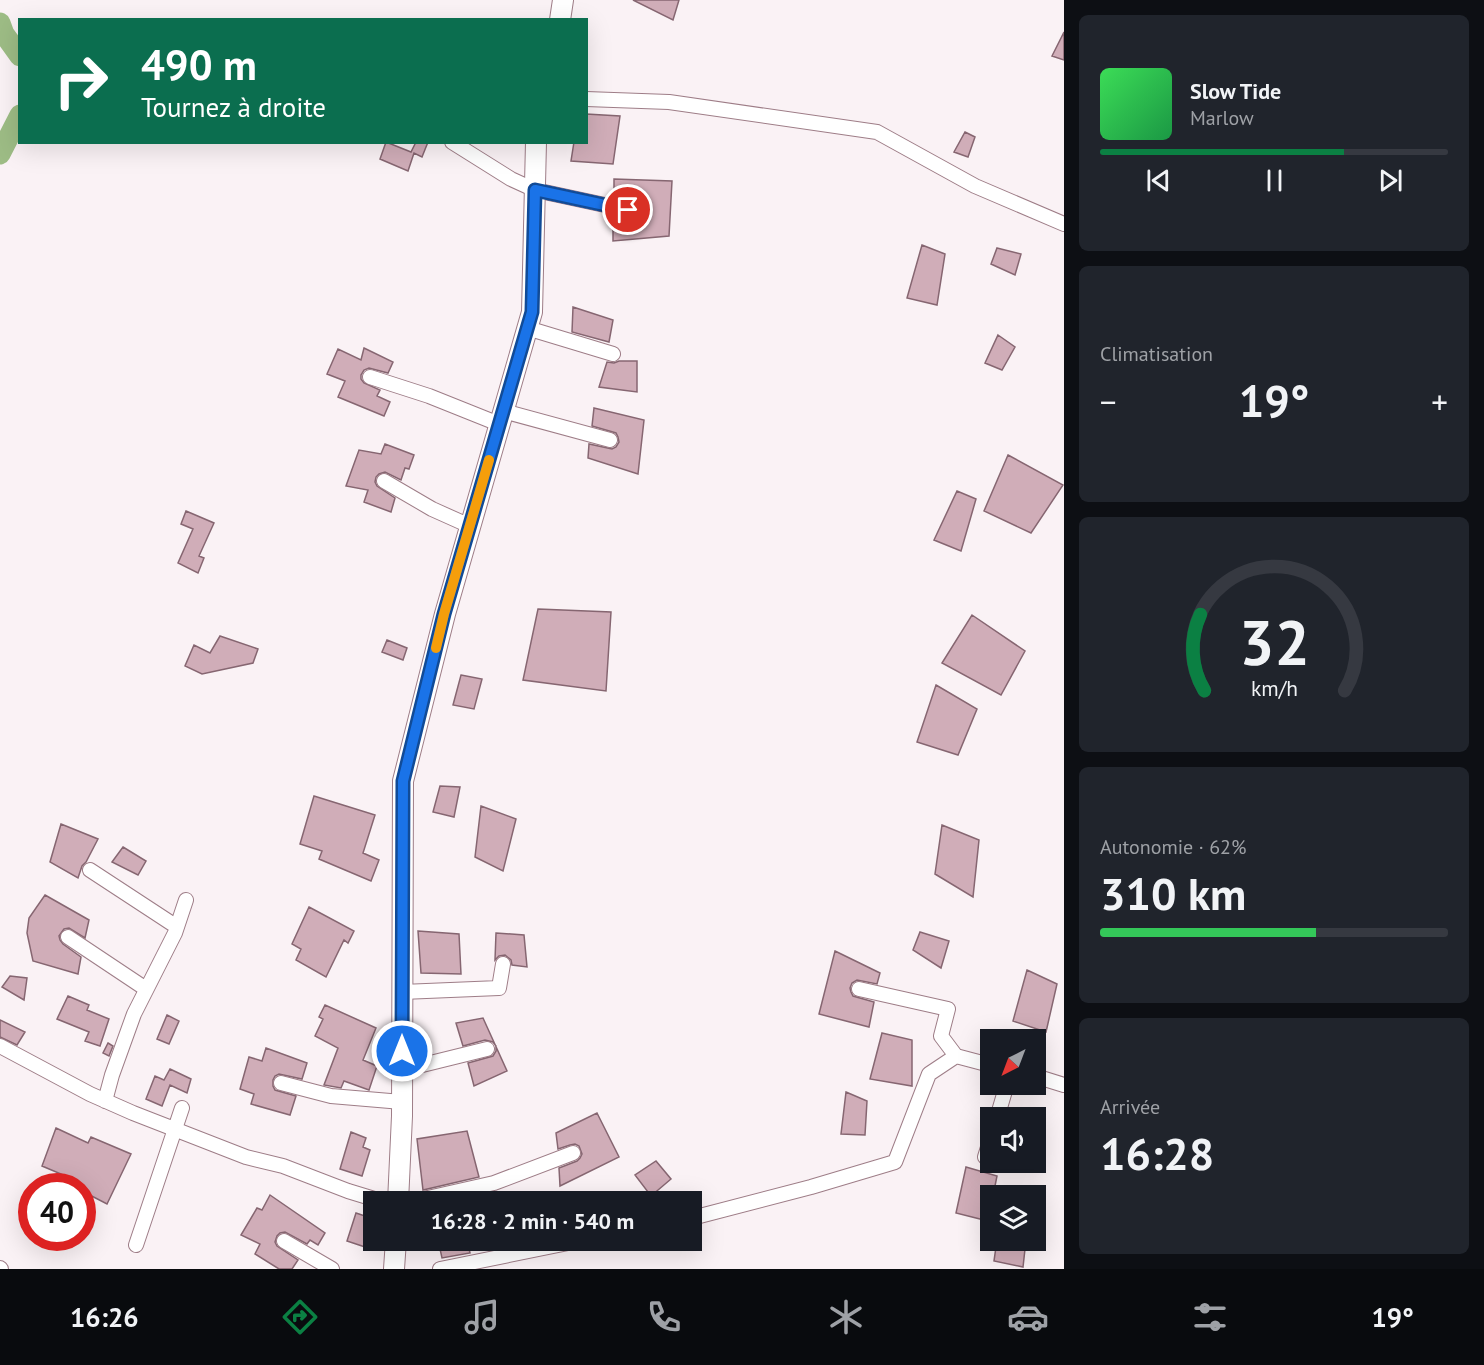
<!DOCTYPE html>
<html lang="fr">
<meta charset="utf-8">
<style>
:root{--surface:#171b24;--page:#20242c;--text:#f1f3f6;--muted:#9ea1a6;--line:#363941;--accent:#0b8043}
body{margin:0;font-family:"PT Sans",sans-serif;background:var(--page);color:var(--text);height:100vh;display:flex;flex-direction:column;font-size:22px;white-space:nowrap}
*{box-sizing:border-box;margin:0}
p{font-size:20px;color:var(--muted)}
.icon{flex:none;width:33px;height:33px;fill:none;stroke:currentColor;stroke-width:2;stroke-linecap:round;stroke-linejoin:round}
.map{position:relative;flex:1;overflow:hidden}
.panel{display:flex;flex-direction:column;gap:15px;padding:15px;background:#0d0f14;width:420px}
.panel>*{flex:none}
.guide{position:absolute;left:18px;top:18px;width:570px;height:126px;border-radius:0px;box-shadow:0 6px 24px #0002;background:#0b6e4f;color:#fff;overflow:hidden}
.needle{width:39px;rotate:222deg}
.buttons{position:absolute;left:980px;top:1029px;display:grid;gap:12px}
.buttons a{display:grid;place-items:center;width:66px;height:66px;border-radius:0px;background:var(--surface);box-shadow:0 6px 24px #0002;font-size:30px}
.speed{position:absolute;left:18px;top:1173px;display:flex;gap:12px;font-size:30px;font-weight:700;text-align:center}
.speed>*{display:grid;place-content:center;width:78px;height:78px;border-radius:50%;background:var(--surface);box-shadow:0 6px 24px #0002;line-height:1}
.speed .limit{border:9px solid #d22;background:#fff;color:#111}
.pin{position:absolute;display:grid;place-items:center;width:51px;height:51px;color:#fff;margin:-26px;border:3px solid #fff;border-radius:50%;box-shadow:0 2px 6px #0007}
.me{position:absolute;width:66px;margin:-33px;rotate:0deg;stroke-linejoin:round;filter:drop-shadow(0 0 4px #0008)}
.turn{display:flex;align-items:center;gap:21px;height:126px;padding:0 24px;font-size:27px}
.turn .icon{width:78px;height:78px;stroke-width:2.5}
.turn b{display:block;font-size:42px;line-height:51px}
.big{font-size:45px;font-weight:700;line-height:1.1}
.panel .widget{flex:1;display:flex;flex-direction:column;justify-content:center;gap:9px;min-width:0;padding:0 21px;border-radius:9px;background:var(--page)}
.panel .dial{align-items:center;gap:0}
.dial svg{height:156px;overflow:visible;fill:none;stroke:var(--line);stroke-width:7;stroke-linecap:round;text-anchor:middle}
.dial text{fill:var(--text);stroke:none}
.song{display:flex;align-items:center;gap:18px}
.cover{width:72px;height:72px;border-radius:9px;background:linear-gradient(135deg,hsl(130 70% 55%),hsl(140 70% 35%))}
.played{height:6px;border-radius:3px;background:linear-gradient(90deg,var(--accent) 70%,var(--line) 70%)}
.keys{display:flex;justify-content:space-around;direction:ltr}
.heat{display:flex;justify-content:space-between;align-items:center;font-size:33px;direction:ltr}
.charge{height:9px;border-radius:4px;background:linear-gradient(90deg,#34c759 62%,var(--line) 0)}
.trip{position:absolute;left:363px;top:1191px;width:339px;height:60px;border-radius:0px;background:var(--surface);box-shadow:0 6px 24px #0002;font-weight:700;line-height:60px;text-align:center}
.tabs{display:flex;height:96px;justify-content:space-around;align-items:center;background:#090b0e;color:var(--muted)}
.tabs .icon{width:42px;height:42px}
.tabs .current{color:var(--accent)}
.tabs b{font-size:27px;color:var(--text)}
main{display:flex;flex:1;min-height:0}
.map>svg:first-child{display:block}
</style>
<main>
<div class="map">
<svg width="1064" height="1269" viewBox="0 0 1064 1269">
<rect width="100%" height="100%" fill="#faf2f5"/>
<g fill="none" stroke-linecap="round" stroke-linejoin="round">
<path stroke="#9dbc85" stroke-width="21" d="M 0,23 L 4,34 L 20,56
M 0,154 L 20,115"/>
</g>
<path fill="#d0adb8" stroke="#866671" stroke-width="1.5" d="M 633,0 L 679,0 L 673,20 Z
M 1064,32 L 1064,60 L 1052,56 Z
M 586,114 L 620,116 L 613,164 L 571,161 L 574,142 L 586,142 Z
M 965,132 L 975,137 L 968,157 L 954,152 Z
M 386,142 L 411,152 L 416,142 L 428,142 L 422,157 L 414,153 L 408,171 L 380,159 Z
M 614,179 L 672,181 L 669,236 L 613,241 L 613,216 L 630,219 L 634,216 L 637,211 L 636,207 L 634,203 L 614,198 Z
M 922,245 L 945,254 L 937,305 L 907,298 Z
M 997,248 L 1021,254 L 1015,275 L 991,264 Z
M 573,307 L 613,320 L 609,342 L 572,332 Z
M 998,335 L 1015,347 L 1002,370 L 985,363 Z
M 364,348 L 393,362 L 388,373 L 369,368 L 364,370 L 361,375 L 361,379 L 364,383 L 380,390 L 377,396 L 390,402 L 384,416 L 338,397 L 345,381 L 327,374 L 338,349 L 361,360 Z
M 619,361 L 637,361 L 637,392 L 599,387 L 607,362 L 614,363 Z
M 594,408 L 644,420 L 638,474 L 588,458 L 589,444 L 612,449 L 616,447 L 619,442 L 618,437 L 616,433 L 592,426 Z
M 385,444 L 414,455 L 409,469 L 405,468 L 401,480 L 385,472 L 379,474 L 376,477 L 375,482 L 377,486 L 395,498 L 391,512 L 364,502 L 368,490 L 346,486 L 359,450 L 381,454 Z
M 1008,455 L 1063,485 L 1031,533 L 984,511 Z
M 957,491 L 976,499 L 961,551 L 934,540 Z
M 186,511 L 214,523 L 199,556 L 204,558 L 198,573 L 178,563 L 193,529 L 181,524 Z
M 538,609 L 611,612 L 606,691 L 523,680 Z
M 972,615 L 1025,651 L 1001,695 L 942,663 Z
M 220,636 L 258,649 L 253,663 L 202,674 L 185,666 L 194,645 L 210,653 Z
M 387,640 L 407,648 L 403,660 L 382,652 Z
M 461,675 L 482,679 L 474,709 L 453,705 Z
M 936,685 L 977,709 L 958,755 L 917,742 Z
M 440,786 L 460,787 L 454,817 L 433,812 Z
M 314,796 L 375,815 L 363,853 L 379,860 L 371,881 L 319,859 L 322,851 L 300,844 Z
M 481,806 L 516,819 L 503,871 L 475,857 Z
M 61,824 L 98,839 L 86,862 L 82,866 L 78,878 L 50,862 Z
M 942,825 L 979,840 L 973,897 L 935,874 Z
M 123,847 L 146,861 L 138,875 L 112,862 Z
M 45,895 L 89,920 L 85,938 L 69,928 L 64,929 L 59,936 L 60,940 L 63,944 L 81,957 L 78,974 L 33,961 L 27,933 L 29,918 Z
M 309,907 L 354,931 L 348,943 L 344,940 L 326,977 L 296,960 L 301,949 L 292,944 Z
M 418,931 L 459,934 L 461,974 L 421,973 Z
M 920,932 L 949,941 L 941,968 L 913,950 Z
M 496,933 L 524,935 L 527,967 L 512,965 L 511,960 L 505,955 L 499,956 L 495,960 Z
M 835,951 L 880,973 L 877,984 L 857,980 L 852,983 L 850,988 L 851,992 L 853,996 L 874,1002 L 869,1027 L 819,1014 Z
M 1027,970 L 1057,984 L 1046,1032 L 1013,1021 Z
M 10,976 L 27,978 L 24,1000 L 2,987 Z
M 68,996 L 89,1005 L 87,1010 L 109,1019 L 100,1046 L 85,1041 L 89,1032 L 57,1019 Z
M 325,1005 L 376,1028 L 363,1060 L 377,1066 L 369,1090 L 344,1081 L 341,1088 L 324,1085 L 338,1048 L 315,1036 L 323,1019 L 319,1017 Z
M 167,1015 L 179,1021 L 169,1044 L 157,1039 Z
M 483,1018 L 507,1071 L 474,1086 L 468,1063 L 493,1056 L 496,1051 L 496,1046 L 493,1042 L 485,1040 L 463,1046 L 456,1023 Z
M 0,1020 L 25,1032 L 17,1045 L 0,1037 Z
M 882,1033 L 912,1040 L 912,1086 L 870,1079 Z
M 108,1043 L 113,1046 L 109,1056 L 103,1053 Z
M 266,1048 L 307,1063 L 302,1079 L 279,1074 L 275,1076 L 273,1080 L 273,1086 L 275,1090 L 296,1096 L 290,1115 L 251,1104 L 254,1094 L 240,1089 L 249,1057 L 262,1061 Z
M 170,1069 L 191,1079 L 187,1093 L 170,1085 L 162,1106 L 146,1099 L 155,1076 L 164,1080 Z
M 846,1092 L 867,1101 L 865,1135 L 841,1134 Z
M 597,1113 L 619,1157 L 560,1186 L 559,1168 L 577,1161 L 580,1158 L 582,1154 L 579,1146 L 575,1144 L 570,1145 L 558,1149 L 556,1133 Z
M 56,1128 L 88,1143 L 91,1137 L 131,1154 L 107,1204 L 82,1191 L 82,1186 L 69,1186 L 73,1179 L 42,1166 Z
M 467,1131 L 479,1177 L 423,1190 L 417,1139 Z
M 351,1132 L 366,1138 L 363,1147 L 370,1150 L 362,1176 L 340,1169 Z
M 656,1161 L 671,1179 L 651,1196 L 635,1175 Z
M 966,1167 L 997,1176 L 993,1196 L 990,1196 L 990,1211 L 988,1221 L 956,1213 Z
M 270,1195 L 325,1233 L 318,1245 L 310,1240 L 307,1244 L 285,1232 L 280,1233 L 277,1236 L 275,1242 L 277,1246 L 298,1260 L 292,1269 L 279,1269 L 255,1254 L 260,1244 L 241,1235 L 257,1208 L 262,1210 Z
M 356,1213 L 374,1219 L 374,1239 L 371,1249 L 347,1241 Z
M 438,1240 L 467,1240 L 470,1253 L 442,1258 Z
M 997,1240 L 1026,1240 L 1023,1267 L 994,1261 Z"/>
<g fill="none" stroke-linecap="round" stroke-linejoin="round">
<defs>
<path id="street" d="M 586,99 L 669,102 L 877,132 L 975,186 L 1064,224
M 452,142 L 511,179 L 535,190 L 628,210
M 527,328 L 613,354
M 370,377 L 429,396 L 499,424
M 503,411 L 610,440
M 384,481 L 432,509 L 470,526
M 90,870 L 177,927
M 68,937 L 146,989
M 859,989 L 948,1009 L 941,1036 L 956,1056
M 402,992 L 499,988 L 503,964
M 0,1046 L 90,1094 L 133,1113 L 246,1157 L 283,1166 L 348,1191 L 384,1202
M 402,1070 L 487,1049
M 1035,1076 L 1064,1085
M 281,1083 L 331,1096 L 402,1102
M 105,1101 L 112,1075 L 134,1014 L 175,933 L 186,900
M 997,1118 L 1007,1084
M 985,1157 L 990,1141
M 410,1202 L 494,1183 L 573,1153
M 692,1218 L 811,1187 L 895,1162 L 929,1074 L 956,1056 L 990,1065
M 284,1241 L 332,1269
M 136,1245 L 182,1108
M 0,1268 L 1,1269
M 440,1269 L 583,1240"/>
<path id="secondary" d="M 560,20 L 563,0
M 398,1202 L 402,1116 L 403,781 L 445,614 L 532,312 L 536,142
M 394,1269 L 396,1240"/>
</defs>
<use href="#street" stroke="#9e7d87" stroke-width="16"/>
<use href="#secondary" stroke="#9e7d87" stroke-width="22"/>
<use href="#street" stroke="#fff" stroke-width="14"/>
<use href="#secondary" stroke="#fff" stroke-width="20"/>
</g>
<g fill="none" stroke-linecap="round" stroke-linejoin="round">
<defs>
<path id="route" d="M 402,1051 L 403,781 L 444,614 L 532,312 L 535,190 L 628,210"/>
</defs>
<use href="#route" stroke="#114b97" stroke-width="15"/>
<use href="#route" stroke="#1a73e8" stroke-width="10"/>
<path stroke="#f59e0b" stroke-width="10" d="M 436,648 L 444,614 L 489,460"/>
</g>
</svg>
<div class="buttons">
<a><svg class="needle" viewBox="-14 -14 28 28"><path d="M0-13l5 13h-10z" fill="#e53935"/><path d="M0 13l5-13h-10z" fill="#9ea1a6"/></svg></a>
<a><svg class="icon" aria-label="sound" viewBox="0 0 24 24"><path d="M4 9h4l5-4v14l-5-4H4zM17 9q2 3 0 6"/></svg></a>
<a><svg class="icon" aria-label="layers" viewBox="0 0 24 24"><path d="M12 4l9 5-9 5-9-5zM3 14l9 5 9-5"/></svg></a>
</div>
<div class="speed"><div class="limit">40</div></div>
<div class="pin" style="left:628px;top:210px;background:#d93025"><svg class="icon" aria-label="arrive" viewBox="0 0 24 24"><path d="M6 21V4h12l-3 4 3 4H6"/></svg></div>
<svg class="me" style="left:402px;top:1051px" viewBox="-20 -20 40 40"><circle r="17" fill="#1a73e8" stroke="#fff" stroke-width="3"/><path d="M0-11L8 9 0 5-8 9z" fill="#fff"/></svg>
<div class="trip">16:28 · 2 min · 540 m</div>
<div class="guide">
<div class="turn"><svg class="icon" aria-label="right" viewBox="0 0 24 24"><path d="M7 20v-9h11M14 6l5 5-5 5"/></svg><div><b>490 m</b>Tournez à droite</div></div>
</div>
</div>
<section class="panel">
<div class="widget">
<div class="song"><i class="cover"></i><div><b>Slow Tide</b><p>Marlow</p></div></div>
<div class="played"></div>
<div class="keys"><svg class="icon" aria-label="previous" viewBox="0 0 24 24"><path d="M18 5L8 12l10 7zM5 5v14"/></svg><svg class="icon" aria-label="pause" viewBox="0 0 24 24"><path d="M8 5v14M16 5v14"/></svg><svg class="icon" aria-label="next" viewBox="0 0 24 24"><path d="M6 5l10 7-10 7zM19 5v14"/></svg></div>
</div>
<div class="widget"><p>Climatisation</p>
<div class="heat"><a>−</a><b class="big">19°</b><a>+</a></div>
</div>
<div class="widget dial"><svg viewBox="0 0 100 80">
<path d="M14 69A42 42 0 1 1 86 69"/>
<path d="M14 69A42 42 0 0 1 12 30" stroke="#0b8043"/>
<text x="50" y="56" font-size="32" font-weight="700">32</text>
<text x="50" y="72" font-size="11">km/h</text>
</svg></div>
<div class="widget"><p>Autonomie · 62%</p><b class="big">310 km</b><div class="charge"></div></div>
<div class="widget"><p>Arrivée</p><b class="big">16:28</b></div>
</section>
</main>
<nav class="tabs">
<b>16:26</b>
<svg class="icon current" aria-label="directions" viewBox="0 0 24 24"><path d="M12 3l9 9-9 9-9-9zM9 14v-3h6M13 9l2 2-2 2"/></svg>
<svg class="icon" aria-label="music" viewBox="0 0 24 24"><path d="M9 18V5l10-2v13"/><circle cx="6" cy="18" r="3"/><circle cx="16" cy="16" r="3"/></svg>
<svg class="icon" aria-label="phone" viewBox="0 0 24 24"><path d="M5 4h4l2 5-3 2q2 4 5 5l2-3 5 2v4C11 20 4 13 5 4z"/></svg>
<svg class="icon" aria-label="climate" viewBox="0 0 24 24"><path d="M12 3v18M4 7l16 10M4 17L20 7"/></svg>
<svg class="icon" aria-label="car" viewBox="0 0 24 24"><path d="M5 17H2v-5l4-1 3-4h7l3 4 3 1v5h-3M9 17h6M6 11h13"/><circle cx="7" cy="17" r="2"/><circle cx="17" cy="17" r="2"/></svg>
<svg class="icon" aria-label="filters" viewBox="0 0 24 24"><path d="M4 7h16M4 17h16"/><circle cx="9" cy="7" r="2"/><circle cx="15" cy="17" r="2"/></svg>
<b>19°</b>
</nav>
